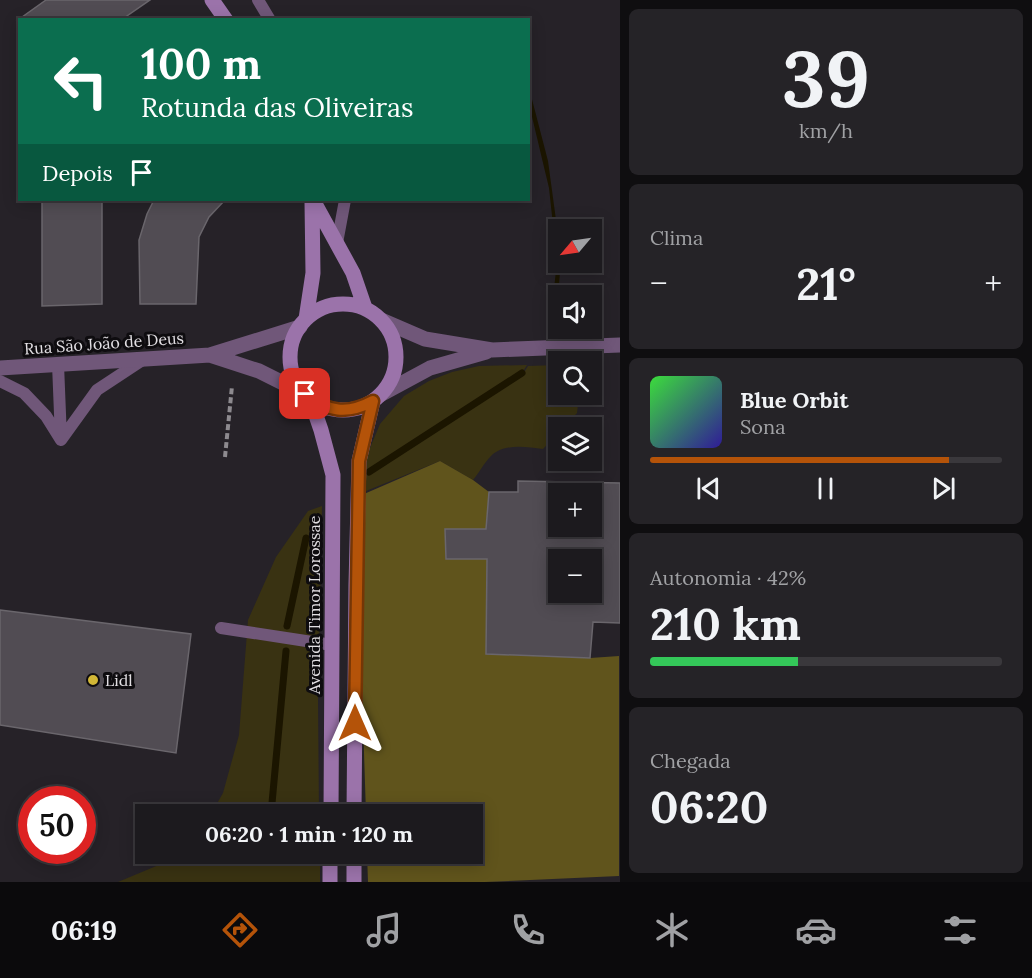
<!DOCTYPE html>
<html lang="pt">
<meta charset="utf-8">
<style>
:root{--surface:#1c1a1e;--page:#252327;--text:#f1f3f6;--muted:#a0a1a4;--line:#3a383c;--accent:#b45309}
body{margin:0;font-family:Lora,serif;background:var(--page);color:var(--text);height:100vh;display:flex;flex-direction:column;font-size:22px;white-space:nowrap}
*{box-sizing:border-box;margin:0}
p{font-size:20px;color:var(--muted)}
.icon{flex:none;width:33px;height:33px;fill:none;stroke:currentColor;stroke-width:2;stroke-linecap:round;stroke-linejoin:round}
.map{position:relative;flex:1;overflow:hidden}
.sheet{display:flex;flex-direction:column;gap:9px;padding:9px;background:#0f0e10;width:412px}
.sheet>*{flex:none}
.banner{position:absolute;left:18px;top:18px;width:512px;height:183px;border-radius:0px;box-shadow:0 3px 15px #0003,0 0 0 2px var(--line);background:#0b6e4f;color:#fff;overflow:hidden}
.needle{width:39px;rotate:241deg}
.controls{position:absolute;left:548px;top:219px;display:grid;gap:12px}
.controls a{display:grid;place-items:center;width:54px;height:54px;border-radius:0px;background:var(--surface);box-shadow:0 3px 15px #0003,0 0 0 2px var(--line);font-size:30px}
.speed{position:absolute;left:18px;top:786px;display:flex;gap:12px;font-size:30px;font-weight:700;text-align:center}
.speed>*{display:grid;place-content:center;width:78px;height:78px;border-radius:50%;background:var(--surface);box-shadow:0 3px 15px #0003,0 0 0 2px var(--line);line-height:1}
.speed .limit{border:9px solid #d22;background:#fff;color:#111}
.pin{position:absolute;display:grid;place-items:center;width:51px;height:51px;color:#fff;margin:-26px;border-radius:12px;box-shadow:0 3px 9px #0006}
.me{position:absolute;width:66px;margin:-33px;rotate:0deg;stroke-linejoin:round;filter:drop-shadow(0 0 4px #0008)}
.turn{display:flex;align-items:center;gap:21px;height:126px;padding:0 24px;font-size:27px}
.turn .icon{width:78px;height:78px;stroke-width:2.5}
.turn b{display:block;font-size:42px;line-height:51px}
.then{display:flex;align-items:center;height:57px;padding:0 24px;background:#0003;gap:12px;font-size:22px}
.big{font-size:45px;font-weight:800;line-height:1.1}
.sheet .tile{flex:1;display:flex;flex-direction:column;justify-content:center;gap:9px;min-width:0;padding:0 21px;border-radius:9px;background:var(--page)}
.sheet .dial{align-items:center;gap:0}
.dial b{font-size:78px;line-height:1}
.song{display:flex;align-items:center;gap:18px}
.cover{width:72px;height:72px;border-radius:9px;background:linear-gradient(135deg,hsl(120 70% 55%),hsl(250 70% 35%))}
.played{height:6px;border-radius:3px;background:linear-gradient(90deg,var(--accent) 85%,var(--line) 85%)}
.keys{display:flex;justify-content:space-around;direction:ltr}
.heat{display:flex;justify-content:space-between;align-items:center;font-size:33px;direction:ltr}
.charge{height:9px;border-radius:4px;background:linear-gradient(90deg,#34c759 42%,var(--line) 0)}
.trip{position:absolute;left:135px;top:804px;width:348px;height:60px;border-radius:0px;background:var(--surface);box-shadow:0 3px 15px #0003,0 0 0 2px var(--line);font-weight:800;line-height:60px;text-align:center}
.dock{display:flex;height:96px;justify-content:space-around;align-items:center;background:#0b0a0c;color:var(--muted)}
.dock .icon{width:42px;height:42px}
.dock .selected{color:var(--accent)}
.dock b{font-size:27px;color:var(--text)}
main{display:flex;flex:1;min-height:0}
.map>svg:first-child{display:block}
</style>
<main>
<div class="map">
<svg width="620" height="882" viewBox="0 0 620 882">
<rect width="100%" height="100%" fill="#262228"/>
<path fill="#393212" d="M 527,365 L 522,373 L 469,409 L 523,374 L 528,366 L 558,365 L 558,394 L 579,395 L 577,413 L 563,427 L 558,428 L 558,433 L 543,449 C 526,447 504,443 491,456 C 484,463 479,473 473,480 L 440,461 L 366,491 L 365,476 L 367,475 L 365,475 L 367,455 L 380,424 L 404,396 L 429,381 L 452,372 L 479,366 Z
M 322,506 L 318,700 L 319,814 L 211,814 L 223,793 L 239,735 L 248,620 L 276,557 L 308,511 Z
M 185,854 L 320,854 L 320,882 L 118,882 Z"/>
<path fill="#60541c" d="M 440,461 L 473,480 L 489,492 L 486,529 L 445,529 L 446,559 L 487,559 L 486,654 L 590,658 L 619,656 L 619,876 L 485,882 L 368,882 L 367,854 L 472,854 L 472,814 L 366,814 L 362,691 L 364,494 Z"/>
<path fill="#1b1500" d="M 528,84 L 548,161 L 556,220 L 558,262 L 560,263 L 560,271 L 556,324 L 553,326 L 550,324 L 556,271 L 554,234 L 549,188 L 528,100 Z"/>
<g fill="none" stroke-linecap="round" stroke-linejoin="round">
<path stroke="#1b1500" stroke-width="7" d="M 369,472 L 522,373
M 287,626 L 306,538
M 271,814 L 286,651"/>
</g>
<path fill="#514c53" stroke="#6a666c" stroke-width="1.5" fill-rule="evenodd" d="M 46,0 L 150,0 L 121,20 L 18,20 Z
M 42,200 L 102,200 L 102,304 L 42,306 Z
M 154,200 L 225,200 L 209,217 L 199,237 L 196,304 L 140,304 L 139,240 L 147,214 Z
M 518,481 L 620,483 L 620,623 L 593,622 L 590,658 L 486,654 L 487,559 L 446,559 L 445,529 L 486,529 L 489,492 L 518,492 ZM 558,494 L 591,494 L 591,526 L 558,526 ZM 558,560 L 591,560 L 591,592 L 558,592 Z
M 0,610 L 191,634 L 176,753 L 0,725 Z"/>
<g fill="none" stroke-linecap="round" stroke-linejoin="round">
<path stroke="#8d8a8f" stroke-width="4" stroke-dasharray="6 3" stroke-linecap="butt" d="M 225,457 L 232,386"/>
<path stroke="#705779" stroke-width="12" d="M 258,0 L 270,20
M 337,243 L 345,200
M 58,364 L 61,439
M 0,381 L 24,393 L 46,416 L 61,440
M 61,440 L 97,390 L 144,359
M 221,628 L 332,645"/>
<path stroke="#705779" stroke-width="15" d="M 381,320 L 425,339 L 492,350 L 620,345
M 210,355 L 259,371 L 305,394
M 0,368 L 210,355 L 300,327
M 380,395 L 430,368 L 486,352"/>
<path stroke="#9b73aa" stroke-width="15" d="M 212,0 L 226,20
M 313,200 L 353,273 L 365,308
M290 357a53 53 0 1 1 106 0a53 53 0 1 1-106 0Z
M 306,319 L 313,273 L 312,202
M 310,398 L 321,430 L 333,475 L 331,814
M 354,814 L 356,585 L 359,461 L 373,401
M 330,882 L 330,854
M 354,882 L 354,854"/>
</g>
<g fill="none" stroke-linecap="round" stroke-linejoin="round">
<defs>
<path id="route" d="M 305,394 C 328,412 347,415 373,401 L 359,461 L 355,723"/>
</defs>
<use href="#route" stroke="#753606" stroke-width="15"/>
<use href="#route" stroke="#b45309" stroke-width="10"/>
</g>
<circle fill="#d2b736" stroke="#0e0c0f" stroke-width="2" cx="93" cy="680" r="6"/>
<g text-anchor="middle" stroke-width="6" stroke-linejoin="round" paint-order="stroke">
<g font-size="16" fill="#e2dfe3" stroke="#0e0c0f">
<text transform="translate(104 343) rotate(-4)" y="6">Rua São João de Deus</text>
<text transform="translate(314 605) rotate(-90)" y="6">Avenida Timor Lorossae</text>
</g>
<g font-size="16" fill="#e2dfe3" stroke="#0e0c0f" text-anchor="start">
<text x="105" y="686">Lidl</text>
</g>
</g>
</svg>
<div class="controls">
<a><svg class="needle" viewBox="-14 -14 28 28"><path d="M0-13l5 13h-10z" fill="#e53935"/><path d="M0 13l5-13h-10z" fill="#a0a1a4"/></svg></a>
<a><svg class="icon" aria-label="sound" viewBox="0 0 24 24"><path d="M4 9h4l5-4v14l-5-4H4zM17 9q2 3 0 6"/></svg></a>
<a><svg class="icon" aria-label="search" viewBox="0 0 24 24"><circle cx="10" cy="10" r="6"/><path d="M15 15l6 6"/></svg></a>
<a><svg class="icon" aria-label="layers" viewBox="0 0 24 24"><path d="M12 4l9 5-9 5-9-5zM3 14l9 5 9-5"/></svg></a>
<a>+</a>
<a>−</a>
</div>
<div class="speed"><div class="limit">50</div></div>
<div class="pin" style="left:305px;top:394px;background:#d93025"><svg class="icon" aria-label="arrive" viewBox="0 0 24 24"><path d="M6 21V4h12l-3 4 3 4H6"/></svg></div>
<svg class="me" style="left:355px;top:723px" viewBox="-20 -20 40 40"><path d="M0-17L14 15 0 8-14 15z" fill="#b45309" stroke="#fff" stroke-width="4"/></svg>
<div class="trip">06:20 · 1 min · 120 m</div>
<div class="banner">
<div class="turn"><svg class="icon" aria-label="left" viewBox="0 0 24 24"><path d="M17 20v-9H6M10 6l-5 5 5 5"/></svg><div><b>100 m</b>Rotunda das Oliveiras</div></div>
<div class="then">Depois<svg class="icon" aria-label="arrive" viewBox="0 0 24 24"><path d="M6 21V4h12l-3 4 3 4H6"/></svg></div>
</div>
</div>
<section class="sheet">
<div class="tile dial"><b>39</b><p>km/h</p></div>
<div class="tile"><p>Clima</p>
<div class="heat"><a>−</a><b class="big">21°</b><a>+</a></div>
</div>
<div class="tile">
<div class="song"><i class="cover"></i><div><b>Blue Orbit</b><p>Sona</p></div></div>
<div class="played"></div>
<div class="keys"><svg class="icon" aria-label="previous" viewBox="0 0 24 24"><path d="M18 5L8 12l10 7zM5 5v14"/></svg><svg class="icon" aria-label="pause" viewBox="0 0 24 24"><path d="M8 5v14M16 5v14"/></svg><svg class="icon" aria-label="next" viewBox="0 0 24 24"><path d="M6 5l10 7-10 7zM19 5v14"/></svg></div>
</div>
<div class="tile"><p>Autonomia · 42%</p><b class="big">210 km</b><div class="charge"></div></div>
<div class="tile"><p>Chegada</p><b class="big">06:20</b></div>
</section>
</main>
<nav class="dock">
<b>06:19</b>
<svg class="icon selected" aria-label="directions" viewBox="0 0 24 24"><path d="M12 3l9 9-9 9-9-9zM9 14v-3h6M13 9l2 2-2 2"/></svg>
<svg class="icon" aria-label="music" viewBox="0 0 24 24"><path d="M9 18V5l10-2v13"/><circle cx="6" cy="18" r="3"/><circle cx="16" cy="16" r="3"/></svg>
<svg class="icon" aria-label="phone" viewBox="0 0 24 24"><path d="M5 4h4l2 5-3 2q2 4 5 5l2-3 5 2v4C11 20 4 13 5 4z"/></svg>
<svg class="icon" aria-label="climate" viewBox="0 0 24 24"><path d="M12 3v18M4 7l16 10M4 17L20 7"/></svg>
<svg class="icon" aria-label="car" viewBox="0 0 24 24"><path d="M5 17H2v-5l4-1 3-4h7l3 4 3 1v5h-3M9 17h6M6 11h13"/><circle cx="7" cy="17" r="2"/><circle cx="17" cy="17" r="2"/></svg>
<svg class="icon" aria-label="filters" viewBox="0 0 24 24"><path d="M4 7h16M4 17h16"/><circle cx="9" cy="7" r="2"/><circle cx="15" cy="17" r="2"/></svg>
</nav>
